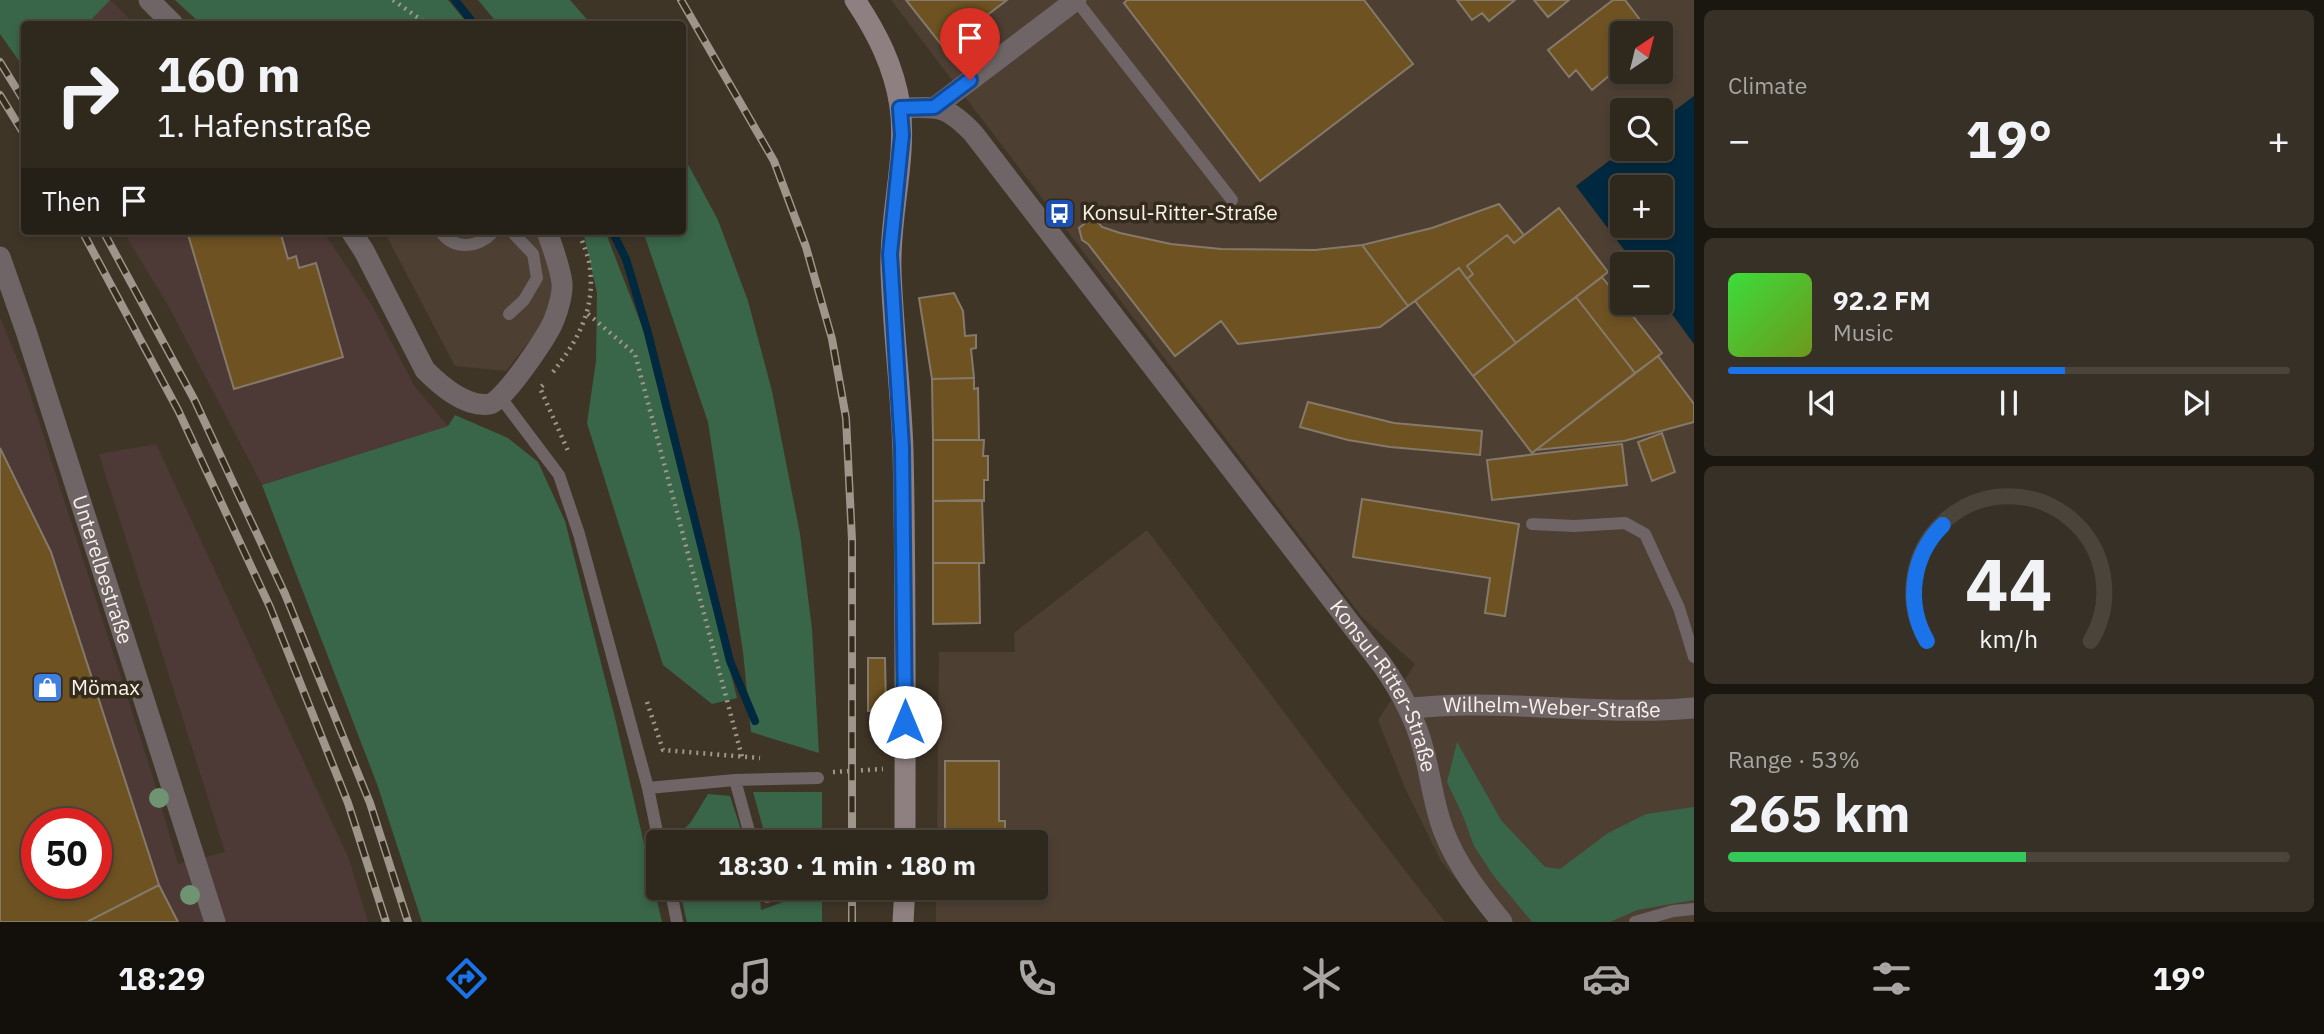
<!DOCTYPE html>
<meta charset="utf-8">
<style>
:root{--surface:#2f281d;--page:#373026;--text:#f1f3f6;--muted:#a7a6a4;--line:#4a443b;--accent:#1a73e8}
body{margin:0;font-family:"IBM Plex Sans",sans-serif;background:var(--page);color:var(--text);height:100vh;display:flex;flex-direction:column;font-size:26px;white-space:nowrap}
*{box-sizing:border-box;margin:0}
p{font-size:23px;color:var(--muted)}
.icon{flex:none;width:38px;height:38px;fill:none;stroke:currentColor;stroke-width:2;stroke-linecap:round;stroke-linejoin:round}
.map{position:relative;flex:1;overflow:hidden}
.drawer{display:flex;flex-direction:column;gap:10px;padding:10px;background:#1a1610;width:630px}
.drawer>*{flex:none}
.top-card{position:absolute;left:21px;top:21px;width:665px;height:214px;border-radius:7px;box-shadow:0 4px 10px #0003,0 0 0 2px var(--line);background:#2f281d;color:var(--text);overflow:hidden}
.needle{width:46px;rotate:35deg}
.fabs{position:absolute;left:1610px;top:21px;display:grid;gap:14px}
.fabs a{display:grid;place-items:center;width:63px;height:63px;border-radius:7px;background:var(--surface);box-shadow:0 4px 10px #0003,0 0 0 2px var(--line);font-size:35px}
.speed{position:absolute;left:21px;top:808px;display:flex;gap:14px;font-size:35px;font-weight:700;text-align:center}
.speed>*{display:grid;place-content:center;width:91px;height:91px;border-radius:50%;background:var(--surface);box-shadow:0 4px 10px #0003,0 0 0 2px var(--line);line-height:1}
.speed .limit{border:10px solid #d22;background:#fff;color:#111}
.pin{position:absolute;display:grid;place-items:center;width:60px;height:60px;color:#fff;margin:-72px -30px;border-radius:50% 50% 50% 0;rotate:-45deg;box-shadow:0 0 7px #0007}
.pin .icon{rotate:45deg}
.me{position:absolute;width:77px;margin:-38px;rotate:0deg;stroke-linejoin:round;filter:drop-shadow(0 0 5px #0008)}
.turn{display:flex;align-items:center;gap:24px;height:147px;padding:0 21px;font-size:32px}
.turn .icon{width:91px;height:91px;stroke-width:2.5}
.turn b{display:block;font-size:49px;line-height:60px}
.then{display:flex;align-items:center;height:66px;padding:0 21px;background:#0003;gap:14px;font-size:26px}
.big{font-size:52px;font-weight:700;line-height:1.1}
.drawer .card{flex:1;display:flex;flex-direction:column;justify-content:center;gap:10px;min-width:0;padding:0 24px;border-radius:10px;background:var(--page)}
.drawer .dial{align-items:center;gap:0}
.dial svg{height:182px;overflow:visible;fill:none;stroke:var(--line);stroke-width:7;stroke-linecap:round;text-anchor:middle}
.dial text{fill:var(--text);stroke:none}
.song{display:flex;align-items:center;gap:21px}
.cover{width:84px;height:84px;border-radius:10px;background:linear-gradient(135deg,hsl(120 70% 55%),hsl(80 70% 35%))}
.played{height:7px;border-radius:4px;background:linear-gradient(90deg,var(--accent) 60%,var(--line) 60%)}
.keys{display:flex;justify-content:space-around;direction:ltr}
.heat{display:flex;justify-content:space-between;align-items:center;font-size:38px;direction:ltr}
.charge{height:10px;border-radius:5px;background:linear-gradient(90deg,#34c759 53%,var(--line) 0)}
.trip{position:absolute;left:646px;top:830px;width:402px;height:70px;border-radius:7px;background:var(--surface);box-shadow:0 4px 10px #0003,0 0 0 2px var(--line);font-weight:700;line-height:70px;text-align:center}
.dock{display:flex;height:112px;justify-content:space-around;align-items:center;background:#13100c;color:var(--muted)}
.dock .icon{width:49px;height:49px}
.dock .on{color:var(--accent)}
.dock b{font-size:32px;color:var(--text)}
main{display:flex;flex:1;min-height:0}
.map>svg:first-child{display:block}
</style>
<main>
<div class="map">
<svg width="1694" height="922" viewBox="0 0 1694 922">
<rect width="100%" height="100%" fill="#3f3527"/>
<path fill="#4d3935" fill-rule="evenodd" d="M 0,0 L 110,0 L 135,24 L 24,24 L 24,68 L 0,34 Z
M 123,231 L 323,231 L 372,305 L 415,387 L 448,426 L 262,485 L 169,307 Z
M 0,317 L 25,378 L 151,771 L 178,864 L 225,852 L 99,454 L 156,444 L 349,859 L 368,922 L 0,922 ZM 37,824 L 96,824 L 96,884 L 37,884 Z"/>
<path fill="#4e3f33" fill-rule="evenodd" d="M 891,0 L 1694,0 L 1694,96 L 1661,121 L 1661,110 L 1622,110 L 1622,149 L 1625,149 L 1576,186 L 1635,264 L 1622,264 L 1622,303 L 1661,303 L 1661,299 L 1694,344 L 1694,922 L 1491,922 L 1441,861 L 1405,788 L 1378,720 L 1415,664 L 1362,617 ZM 1622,33 L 1661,33 L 1661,72 L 1622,72 Z
M 384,231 L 541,231 L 557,288 L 544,322 L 506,371 L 455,366 Z
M 1147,530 L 1335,780 L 1445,922 L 936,922 L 936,887 L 1036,887 L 1036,842 L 937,842 L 939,652 L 1015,652 L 1014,633 Z"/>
<path fill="#396549" d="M 0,0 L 110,0 L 87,24 L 24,24 L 24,68 L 0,34 Z
M 175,0 L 448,0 L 468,24 L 201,24 Z
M 478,0 L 570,0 L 591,24 L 498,24 Z
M 683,155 L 718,220 L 748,301 L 772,391 L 800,534 L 812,629 L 819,753 L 751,732 L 743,652 L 708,422 L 643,231 L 682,231 Z
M 583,231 L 605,231 L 645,334 L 737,698 L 712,704 L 663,665 L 587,423 L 596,361 L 597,293 Z
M 455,415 L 508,438 L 538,462 L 565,521 L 616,722 L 662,922 L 422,922 L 377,784 L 262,485 L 448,426 Z
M 1457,742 L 1501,820 L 1545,867 L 1560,869 L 1608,833 L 1646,814 L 1694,807 L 1694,900 L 1637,910 L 1610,922 L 1532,922 L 1493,875 L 1474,846 L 1463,816 L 1447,782 Z
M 753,792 L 822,792 L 822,842 L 767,842 Z
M 708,794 L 730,796 L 745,842 L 672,842 L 691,822 Z
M 679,887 L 759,887 L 761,910 L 783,902 L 779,887 L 822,887 L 822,922 L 687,922 Z"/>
<path fill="#00283e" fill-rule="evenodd" d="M 1694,96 L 1694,344 L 1661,299 L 1661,264 L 1635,264 L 1576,186 L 1625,149 L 1661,149 L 1661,121 ZM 1622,187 L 1661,187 L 1661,226 L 1622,226 Z"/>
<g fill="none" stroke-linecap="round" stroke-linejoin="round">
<path stroke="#00283e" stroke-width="8" d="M 455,0 L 474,24
M 612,231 L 626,259 L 648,333 L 730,661 L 755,721"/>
</g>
<path fill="#6e5222" stroke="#857a6a" stroke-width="2" fill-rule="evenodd" d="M 906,0 L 1007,0 L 944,48 Z
M 1127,0 L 1364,0 L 1413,64 L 1260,181 L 1124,3 Z
M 1457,0 L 1515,0 L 1489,21 L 1482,13 L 1472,20 Z
M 1534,0 L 1569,0 L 1548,17 Z
M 1613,0 L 1625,0 L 1641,21 L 1626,33 L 1622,33 L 1617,40 L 1622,46 L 1622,65 L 1592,90 L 1576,70 L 1569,77 L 1548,50 Z
M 1499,204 L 1524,235 L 1514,243 L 1507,235 L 1467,266 L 1473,274 L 1467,279 L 1459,268 L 1408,306 L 1362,245 L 1432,228 Z
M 1559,208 L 1608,272 L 1516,343 L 1467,279 L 1473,274 L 1467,266 L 1507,235 L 1514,243 Z
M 1089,220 L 1097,221 L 1102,227 L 1120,233 L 1171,244 L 1221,249 L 1315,250 L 1362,245 L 1408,306 L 1380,327 L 1238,344 L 1221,321 L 1175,356 L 1088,244 L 1082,240 L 1079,228 Z
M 187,231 L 280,231 L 288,259 L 296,256 L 299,268 L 316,263 L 343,357 L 234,389 Z
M 1459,268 L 1516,343 L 1473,376 L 1415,301 Z
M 1602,277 L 1662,353 L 1635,373 L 1576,297 Z
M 954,293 L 963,311 L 965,336 L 976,335 L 976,348 L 971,349 L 974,378 L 932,379 L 919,298 Z
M 1576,297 L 1635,373 L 1532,453 L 1473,376 Z
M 1658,356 L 1694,404 L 1694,422 L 1624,441 L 1536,450 Z
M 974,378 L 974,389 L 978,388 L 979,440 L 933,440 L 932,379 Z
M 1308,402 L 1394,423 L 1482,431 L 1480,455 L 1390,447 L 1348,440 L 1300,427 Z
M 1662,433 L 1675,472 L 1652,481 L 1638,442 Z
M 933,440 L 984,440 L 983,456 L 988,456 L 988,480 L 984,480 L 984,501 L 933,501 Z
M 1622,444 L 1627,485 L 1492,500 L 1487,460 Z
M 0,448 L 51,552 L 159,885 L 87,922 L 0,922 ZM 37,824 L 96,824 L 96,884 L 37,884 Z
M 1362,499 L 1519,524 L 1505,616 L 1485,613 L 1490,578 L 1353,557 Z
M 982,500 L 984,563 L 933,563 L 933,501 Z
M 933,563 L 979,563 L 980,623 L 933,624 Z
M 868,658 L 885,658 L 886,710 L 868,711 Z
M 945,761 L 999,761 L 999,821 L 1005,821 L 1005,831 L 1009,831 L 1009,842 L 945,842 Z
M 159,885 L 178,922 L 87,922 Z"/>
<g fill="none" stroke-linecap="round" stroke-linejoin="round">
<path stroke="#9f978b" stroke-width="4.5" stroke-dasharray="2 5" stroke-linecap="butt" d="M 393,0 L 427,24
M 588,314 L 635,354 L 742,757
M 553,372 C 578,340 595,310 590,268 C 589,256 582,243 579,231
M 543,385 L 540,388 L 569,453
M 647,702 L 663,750 L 760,758
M 833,772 L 883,769"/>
<path stroke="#6f6566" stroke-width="12" d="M 1076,0 L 1232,200
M 440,231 C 454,251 479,248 494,231
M 509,314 L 524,300 L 537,278 L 533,254 L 511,231
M 501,398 L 559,475 L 579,534 L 648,788 L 735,780 L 818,778
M 1532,524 L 1574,526 L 1625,523 L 1645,534 L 1679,608 L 1694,657
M 735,780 L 752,842
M 648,788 L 659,842
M 670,887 L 677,922
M 765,887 L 767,897
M 1635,922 L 1673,911 L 1694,909"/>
<g stroke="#6f6566" stroke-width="21">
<path d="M 149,0 L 173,24"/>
<path d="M 935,107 L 1076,0"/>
<path id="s1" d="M 900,108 C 938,107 945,104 973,133 L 1383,666 C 1401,692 1415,717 1423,748 C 1431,776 1433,804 1444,832 C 1457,865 1479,894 1502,922"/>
<path d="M 351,231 L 364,251 L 425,370 C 440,385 465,408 490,404 C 504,401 549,334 554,320 C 558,310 563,293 562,283 C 560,266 552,247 547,231"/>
<path id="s2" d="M 0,257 L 26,331 L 215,922"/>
<path id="s3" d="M 1410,708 C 1428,707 1446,705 1464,705 C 1541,704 1617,715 1694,708"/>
</g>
<path stroke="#8e7f80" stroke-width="21" d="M 855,0 C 877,33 894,66 900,106 C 907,160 889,215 891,270 C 893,330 901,390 903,450 C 906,580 905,711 905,842
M 903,922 L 905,887"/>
<defs>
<path id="rail" d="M 681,0 L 774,161 L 806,247 L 832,339 L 846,418 L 852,540 L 852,842
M 0,62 L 24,101
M 0,95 L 24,134
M 82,231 L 178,410 L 270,607 L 348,803 L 386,922
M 103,231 L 194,399 L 285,594 L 370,803 L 408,922
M 852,922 L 852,887"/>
</defs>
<use href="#rail" stroke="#9e968b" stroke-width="8"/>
<use href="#rail" stroke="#342b1d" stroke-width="5" stroke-dasharray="16" stroke-linecap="butt"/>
</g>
<g fill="#6e9472">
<circle cx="159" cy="798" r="10"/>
<circle cx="190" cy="895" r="10"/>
</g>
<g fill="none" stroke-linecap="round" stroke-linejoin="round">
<defs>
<path id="route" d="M 905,722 L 902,447 L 890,254 L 902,135 L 900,108 L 934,107 L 970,80"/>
</defs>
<use href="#route" stroke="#114b97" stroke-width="18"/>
<use href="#route" stroke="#1a73e8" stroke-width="12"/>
</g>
<defs>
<symbol id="bus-square" viewBox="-11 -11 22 22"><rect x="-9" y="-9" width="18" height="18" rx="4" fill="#1a4fb4" stroke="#342b1d"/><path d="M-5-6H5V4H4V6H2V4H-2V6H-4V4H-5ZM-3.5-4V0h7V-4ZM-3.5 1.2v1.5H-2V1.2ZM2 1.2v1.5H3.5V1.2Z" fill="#fff"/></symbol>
<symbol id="shop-square" viewBox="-11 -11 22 22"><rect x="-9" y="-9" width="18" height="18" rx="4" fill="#3f7fe0" stroke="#342b1d"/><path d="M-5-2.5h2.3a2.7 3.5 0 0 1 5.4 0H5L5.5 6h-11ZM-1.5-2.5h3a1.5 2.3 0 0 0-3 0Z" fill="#fff"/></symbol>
</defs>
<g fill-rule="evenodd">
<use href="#bus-square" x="1042" y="196" width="35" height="35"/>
<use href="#shop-square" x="30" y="670" width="35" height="35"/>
</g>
<g text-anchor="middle" stroke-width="7" stroke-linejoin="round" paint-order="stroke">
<g font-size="21" fill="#f7f1e8" stroke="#342b1d" text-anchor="start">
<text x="1082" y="220">Konsul-Ritter-Straße</text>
<text x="71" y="695">Mömax</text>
</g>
<g font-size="21" fill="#f7f1e8" stroke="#342b1d">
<text dy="7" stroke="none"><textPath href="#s2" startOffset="329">Unterelbestraße</textPath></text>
<text dy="7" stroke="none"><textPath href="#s1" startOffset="772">Konsul-Ritter-Straße</textPath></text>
<text dy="7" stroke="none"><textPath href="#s3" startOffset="142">Wilhelm-Weber-Straße</textPath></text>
</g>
</g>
</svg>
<div class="fabs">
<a><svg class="needle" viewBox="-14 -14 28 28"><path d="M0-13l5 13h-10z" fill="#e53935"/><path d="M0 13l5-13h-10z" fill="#a7a6a4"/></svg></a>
<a><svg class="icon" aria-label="search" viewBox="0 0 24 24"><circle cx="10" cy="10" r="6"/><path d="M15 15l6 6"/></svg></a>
<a>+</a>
<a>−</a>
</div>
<div class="speed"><div class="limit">50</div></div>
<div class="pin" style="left:970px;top:80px;background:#d93025"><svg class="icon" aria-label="arrive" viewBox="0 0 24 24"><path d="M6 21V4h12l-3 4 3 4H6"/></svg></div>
<svg class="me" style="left:905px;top:722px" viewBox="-20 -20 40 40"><circle r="19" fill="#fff"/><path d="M0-13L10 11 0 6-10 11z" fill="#1a73e8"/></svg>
<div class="trip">18:30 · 1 min · 180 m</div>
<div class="top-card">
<div class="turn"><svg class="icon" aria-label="right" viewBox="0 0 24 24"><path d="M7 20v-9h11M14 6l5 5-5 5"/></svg><div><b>160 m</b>1. Hafenstraße</div></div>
<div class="then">Then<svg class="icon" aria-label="arrive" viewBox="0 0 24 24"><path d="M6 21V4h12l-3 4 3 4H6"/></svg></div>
</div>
</div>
<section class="drawer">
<div class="card"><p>Climate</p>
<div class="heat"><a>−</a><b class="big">19°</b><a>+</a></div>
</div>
<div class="card">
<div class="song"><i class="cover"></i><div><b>92.2 FM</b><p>Music</p></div></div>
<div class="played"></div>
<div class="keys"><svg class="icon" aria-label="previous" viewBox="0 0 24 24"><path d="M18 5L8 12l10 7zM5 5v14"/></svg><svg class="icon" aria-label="pause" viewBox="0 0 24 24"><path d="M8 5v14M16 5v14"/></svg><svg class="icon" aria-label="next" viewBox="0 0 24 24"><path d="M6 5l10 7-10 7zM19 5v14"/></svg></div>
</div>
<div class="card dial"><svg viewBox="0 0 100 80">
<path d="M14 69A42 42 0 1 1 86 69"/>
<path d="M14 69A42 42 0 0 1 21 18" stroke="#1a73e8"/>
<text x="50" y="56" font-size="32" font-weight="700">44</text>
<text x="50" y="72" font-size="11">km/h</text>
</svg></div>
<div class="card"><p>Range · 53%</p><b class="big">265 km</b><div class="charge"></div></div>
</section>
</main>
<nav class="dock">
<b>18:29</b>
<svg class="icon on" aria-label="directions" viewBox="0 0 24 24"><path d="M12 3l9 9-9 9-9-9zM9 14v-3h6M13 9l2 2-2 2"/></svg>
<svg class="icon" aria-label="music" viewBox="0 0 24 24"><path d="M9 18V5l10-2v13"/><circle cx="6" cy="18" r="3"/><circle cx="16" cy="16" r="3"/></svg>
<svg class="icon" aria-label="phone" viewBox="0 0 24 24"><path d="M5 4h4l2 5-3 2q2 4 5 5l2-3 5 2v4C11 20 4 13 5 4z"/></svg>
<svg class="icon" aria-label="climate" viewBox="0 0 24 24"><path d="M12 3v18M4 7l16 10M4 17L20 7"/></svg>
<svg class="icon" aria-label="car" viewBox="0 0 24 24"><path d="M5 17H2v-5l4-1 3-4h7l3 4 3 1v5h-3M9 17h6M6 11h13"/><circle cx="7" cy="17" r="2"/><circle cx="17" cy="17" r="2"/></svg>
<svg class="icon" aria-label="filters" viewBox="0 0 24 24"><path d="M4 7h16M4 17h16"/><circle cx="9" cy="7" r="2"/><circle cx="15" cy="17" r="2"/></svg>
<b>19°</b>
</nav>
